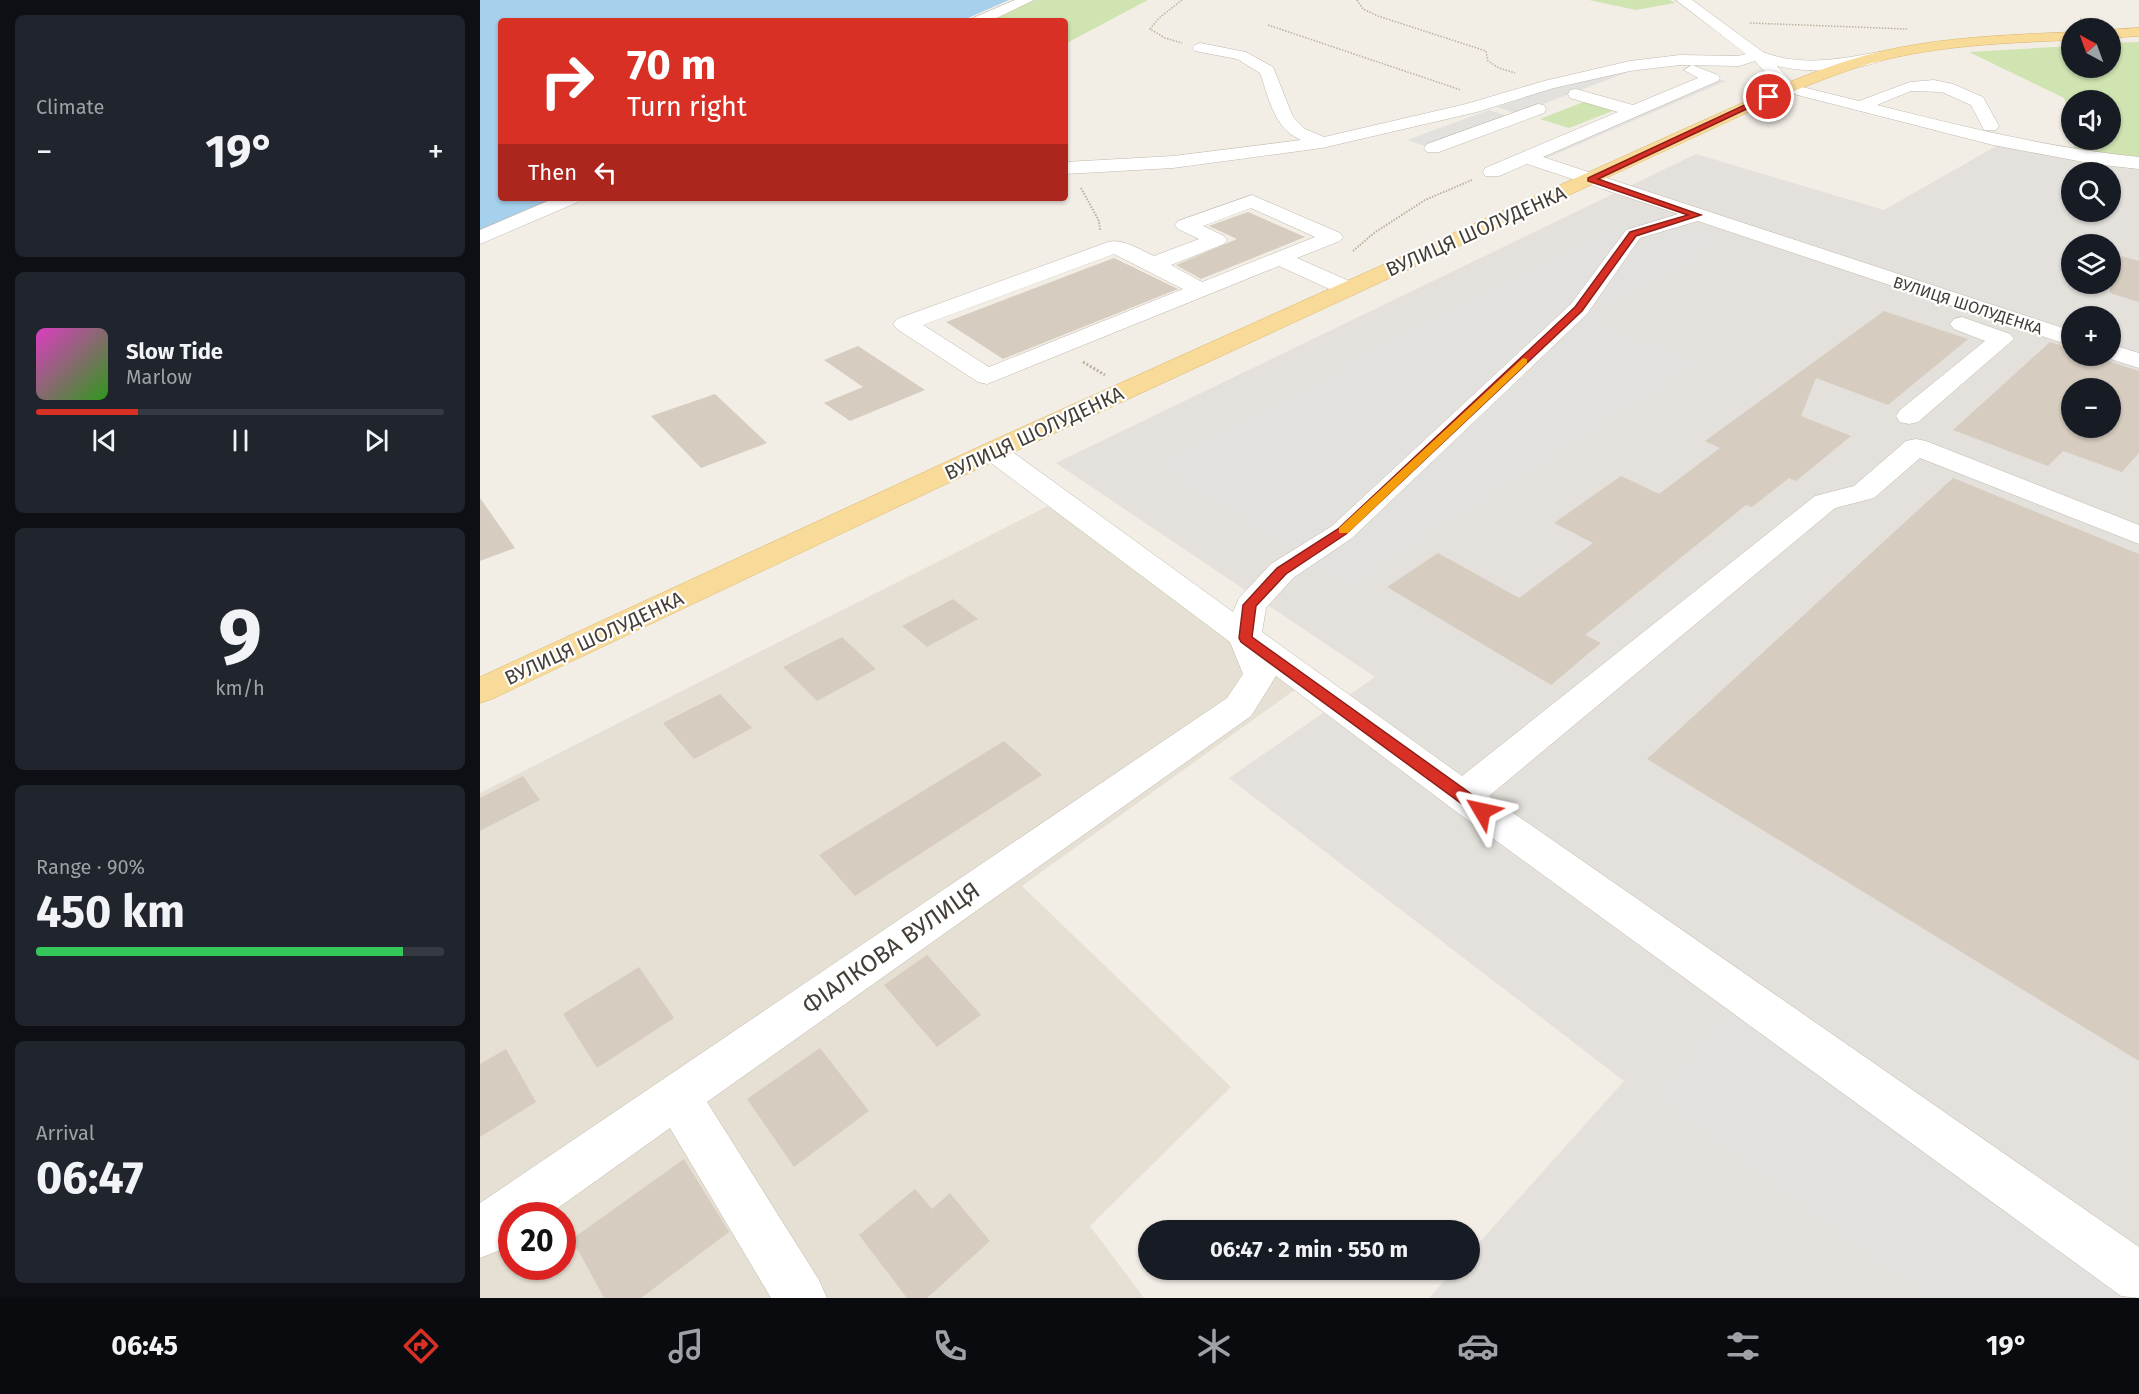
<!DOCTYPE html>
<meta charset="utf-8">
<style>
:root{--surface:#171b24;--page:#20242c;--text:#f1f3f6;--muted:#9ea1a6;--line:#363941;--accent:#d93025}
body{margin:0;font-family:"Fira Sans",sans-serif;background:var(--page);color:var(--text);height:100vh;display:flex;flex-direction:column;font-size:22px;white-space:nowrap}
*{box-sizing:border-box;margin:0}
p{font-size:20px;color:var(--muted)}
.icon{flex:none;width:33px;height:33px;fill:none;stroke:currentColor;stroke-width:2;stroke-linecap:round;stroke-linejoin:round}
.map{position:relative;flex:1;overflow:hidden}
.panel{display:flex;flex-direction:column;gap:15px;padding:15px;background:#0d0f14;width:480px}
.panel>*{flex:none}
.banner{position:absolute;left:18px;top:18px;width:570px;height:183px;border-radius:6px;box-shadow:0 2px 4px #0004;background:#d93025;color:#fff;overflow:hidden}
.needle{width:39px;rotate:319deg}
.controls{position:absolute;left:1581px;top:18px;display:grid;gap:12px}
.controls a{display:grid;place-items:center;width:60px;height:60px;border-radius:50%;background:var(--surface);box-shadow:0 2px 4px #0004;font-size:30px}
.speed{position:absolute;left:18px;top:1202px;display:flex;gap:12px;font-size:30px;font-weight:700;text-align:center}
.speed>*{display:grid;place-content:center;width:78px;height:78px;border-radius:50%;background:var(--surface);box-shadow:0 2px 4px #0004;line-height:1}
.speed .limit{border:9px solid #d22;background:#fff;color:#111}
.pin{position:absolute;display:grid;place-items:center;width:51px;height:51px;color:#fff;margin:-26px;border:3px solid #fff;border-radius:50%;box-shadow:0 2px 6px #0007}
.me{position:absolute;width:66px;margin:-33px;rotate:306deg;stroke-linejoin:round;filter:drop-shadow(0 0 4px #0008)}
.turn{display:flex;align-items:center;gap:21px;height:126px;padding:0 30px;font-size:27px}
.turn .icon{width:78px;height:78px;stroke-width:2.5}
.turn b{display:block;font-size:42px;line-height:51px}
.then{display:flex;align-items:center;height:57px;padding:0 30px;background:#0003;gap:12px;font-size:22px}
.big{font-size:45px;font-weight:700;line-height:1.1}
.panel .card{flex:1;display:flex;flex-direction:column;justify-content:center;gap:9px;min-width:0;padding:0 21px;border-radius:9px;background:var(--page)}
.panel .dial{align-items:center;gap:0}
.dial b{font-size:78px;line-height:1}
.song{display:flex;align-items:center;gap:18px}
.cover{width:72px;height:72px;border-radius:9px;background:linear-gradient(135deg,hsl(310 70% 55%),hsl(110 70% 35%))}
.played{height:6px;border-radius:3px;background:linear-gradient(90deg,var(--accent) 25%,var(--line) 25%)}
.keys{display:flex;justify-content:space-around;direction:ltr}
.heat{display:flex;justify-content:space-between;align-items:center;font-size:33px;direction:ltr}
.charge{height:9px;border-radius:4px;background:linear-gradient(90deg,#34c759 90%,var(--line) 0)}
.trip{position:absolute;left:658px;top:1220px;width:342px;height:60px;border-radius:30px;background:var(--surface);box-shadow:0 2px 4px #0004;font-weight:700;line-height:60px;text-align:center}
.dock{display:flex;height:96px;justify-content:space-around;align-items:center;background:#090b0e;color:var(--muted)}
.dock .icon{width:42px;height:42px}
.dock .active{color:var(--accent)}
.dock b{font-size:27px;color:var(--text)}
main{display:flex;flex:1;min-height:0}
.map>svg:first-child{display:block}
</style>
<main>
<section class="panel">
<div class="card"><p>Climate</p>
<div class="heat"><a>−</a><b class="big">19°</b><a>+</a></div>
</div>
<div class="card">
<div class="song"><i class="cover"></i><div><b>Slow Tide</b><p>Marlow</p></div></div>
<div class="played"></div>
<div class="keys"><svg class="icon" aria-label="previous" viewBox="0 0 24 24"><path d="M18 5L8 12l10 7zM5 5v14"/></svg><svg class="icon" aria-label="pause" viewBox="0 0 24 24"><path d="M8 5v14M16 5v14"/></svg><svg class="icon" aria-label="next" viewBox="0 0 24 24"><path d="M6 5l10 7-10 7zM19 5v14"/></svg></div>
</div>
<div class="card dial"><b>9</b><p>km/h</p></div>
<div class="card"><p>Range · 90%</p><b class="big">450 km</b><div class="charge"></div></div>
<div class="card"><p>Arrival</p><b class="big">06:47</b></div>
</section>
<div class="map">
<svg width="1659" height="1298" viewBox="0 0 1659 1298">
<rect width="100%" height="100%" fill="#f2eee6"/>
<path fill="#e6e0d4" fill-rule="evenodd" d="M 568,506 L 816,689 L 542,886 L 751,1087 L 610,1226 L 664,1298 L 0,1298 L 0,793 ZM 32,1215 L 82,1215 L 82,1266 L 32,1266 Z"/>
<path fill="#e4e0db" fill-rule="evenodd" d="M 1520,144 L 1575,157 L 1659,166 L 1659,1298 L 949,1298 L 975,1269 L 990,1269 L 990,1253 L 1144,1081 L 749,778 L 895,677 L 576,463 L 1216,154 L 1404,210 ZM 1592,172 L 1630,172 L 1630,212 L 1592,212 ZM 1592,244 L 1630,244 L 1630,284 L 1592,284 ZM 1592,316 L 1630,316 L 1630,356 L 1592,356 ZM 1592,388 L 1630,388 L 1630,428 L 1592,428 Z"/>
<path fill="#cfe4b1" d="M 555,0 L 668,0 L 585,44 L 585,21 L 507,21 Z
M 1109,0 L 1190,0 L 1195,3 L 1156,10 Z
M 1659,42 L 1659,158 L 1594,148 L 1593,140 L 1630,140 L 1630,100 L 1592,100 L 1591,124 L 1590,112 L 1584,98 L 1489,52 L 1591,46 L 1592,68 L 1630,68 L 1631,43 Z
M 1106,101 L 1135,110 L 1089,128 L 1060,119 Z"/>
<path fill="#e3e1de" d="M 1145,70 L 1151,71 L 1037,114 L 1017,107 L 1076,87 Z
M 1236,79 L 1246,81 L 1062,160 L 1051,157 Z
M 1009,110 L 1031,117 L 948,147 L 927,140 Z
M 1166,210 L 1256,239 L 1117,318 L 1227,362 L 870,590 L 665,463 Z
M 1250,1000 L 1659,1298 L 1442,1298 L 1169,1098 Z"/>
<path fill="#a5d1ec" d="M 0,0 L 529,0 L 481,21 L 21,21 L 21,198 L 75,198 L 0,231 Z"/>
<path fill="#d6ccbf" fill-rule="evenodd" d="M 768,212 L 825,237 L 721,279 L 696,265 L 757,239 L 729,226 Z
M 1630,253 L 1659,261 L 1659,302 L 1630,293 Z
M 634,258 L 698,289 L 523,359 L 466,322 Z
M 1404,311 L 1488,339 L 1408,405 L 1336,378 L 1321,416 L 1371,436 L 1316,481 L 1309,478 L 1272,507 L 1266,505 L 1105,635 L 1121,643 L 1071,685 L 907,587 L 958,553 L 1039,598 L 1113,543 L 1074,523 L 1141,476 L 1179,494 L 1240,448 L 1225,441 Z
M 1570,342 L 1592,349 L 1592,356 L 1612,356 L 1659,371 L 1659,453 L 1642,472 L 1583,451 L 1568,466 L 1473,430 ZM 1592,388 L 1630,388 L 1630,428 L 1592,428 Z
M 378,346 L 445,390 L 370,421 L 344,403 L 383,387 L 344,360 Z
M 235,394 L 287,443 L 221,468 L 171,416 Z
M 1473,478 L 1659,554 L 1659,1061 L 1167,759 Z
M 0,498 L 35,548 L 0,561 Z
M 473,599 L 498,619 L 447,647 L 422,626 Z
M 362,637 L 396,669 L 337,701 L 303,667 Z
M 240,694 L 272,728 L 214,759 L 183,723 Z
M 524,741 L 562,775 L 375,896 L 339,855 Z
M 43,776 L 60,800 L 0,831 L 0,798 Z
M 447,955 L 501,1015 L 457,1047 L 404,985 Z
M 159,967 L 194,1018 L 117,1068 L 83,1014 Z
M 340,1048 L 389,1111 L 314,1167 L 267,1099 Z
M 26,1049 L 56,1102 L 0,1137 L 0,1064 Z
M 204,1159 L 249,1232 L 161,1298 L 124,1298 L 92,1239 Z
M 435,1189 L 452,1209 L 470,1193 L 510,1241 L 447,1298 L 427,1298 L 379,1235 Z"/>
<g fill="none" stroke-linecap="round" stroke-linejoin="round">
<defs>
<path id="minor" d="M 535,0 L 554,0 L 510,21 L 491,21 L 493,18 Z
M 1196,0 L 1212,0 L 1283,52 C 1321,67 1360,59 1399,52 L 1407,57 C 1399,67 1343,72 1329,70 C 1319,70 1308,68 1297,66 L 1314,85 L 1379,101 L 1430,82 L 1454,80 L 1473,84 L 1503,97 L 1519,126 L 1516,130 L 1504,130 L 1491,105 L 1462,92 L 1431,91 L 1397,105 C 1484,127 1570,148 1659,157 L 1659,169 L 1614,164 L 1513,145 L 1302,91 L 1275,61 L 1259,66 L 1200,65 L 1150,71 L 1074,88 L 997,112 L 842,148 L 693,168 L 585,174 L 585,162 L 693,156 L 821,140 C 794,129 789,98 780,73 L 757,59 L 715,51 L 712,48 L 715,45 L 720,43 L 766,52 L 793,67 L 813,117 L 825,129 L 844,137 L 986,104 L 1064,81 L 1150,61 L 1200,55 L 1258,56 L 1266,54 Z
M 1212,65 L 1238,75 L 1240,78 L 1238,81 L 1063,157 L 1592,331 L 1592,346 L 1218,221 L 1160,238 L 1107,314 L 872,538 L 813,578 L 786,608 L 782,632 L 982,776 L 1335,496 L 1374,486 L 1426,441 L 1436,439 L 1446,441 L 1659,525 L 1659,544 L 1440,458 L 1394,498 L 1355,508 L 1009,796 L 1659,1247 L 1659,1298 L 1641,1296 L 970,807 L 796,676 L 771,716 L 227,1102 L 339,1280 L 347,1298 L 291,1298 L 190,1128 L 68,1215 L 32,1215 L 32,1241 L 18,1251 L 0,1258 L 0,1203 L 747,698 L 763,674 L 750,642 L 503,457 L 499,451 L 503,445 L 513,443 L 523,445 L 753,612 L 759,598 L 791,564 L 852,526 L 1091,304 L 1146,230 L 1198,214 L 1047,164 L 1019,176 L 1005,176 L 1003,172 L 1005,168 L 1138,112 L 1090,98 L 1088,94 L 1090,90 L 1096,89 L 1153,105 L 1218,78 L 1204,70 Z
M 1058,104 L 1064,105 L 1066,109 L 1064,113 L 959,152 L 947,152 L 944,148 L 947,144 Z
M 772,195 L 860,233 L 863,237 L 860,241 L 817,258 L 876,284 L 879,289 L 876,294 L 868,296 L 860,294 L 799,266 L 507,384 L 498,382 L 417,329 L 413,324 L 417,319 L 628,242 C 643,238 660,250 674,256 L 719,239 L 698,229 L 695,225 L 698,221 ZM 771,208 L 835,237 L 722,282 L 691,265 L 744,244 L 747,240 L 744,236 L 723,226 ZM 634,254 L 703,289 L 509,367 L 443,325 Z
M 75,198 L 101,198 L 98,202 L 0,244 L 0,230 Z
M 1482,317 L 1530,334 L 1534,339 L 1438,422 L 1429,424 L 1420,422 L 1416,416 L 1420,410 L 1505,341 L 1474,329 L 1470,324 L 1474,319 Z
M 1630,344 L 1659,353 L 1659,368 L 1621,356 L 1630,356 Z"/>
<path id="major" d="M 1659,28 L 1659,36 L 1630,38 L 1630,30 Z
M 1592,32 L 1592,40 C 1528,43 1462,45 1400,61 C 1371,68 1342,80 1314,91 L 523,457 L 12,699 L 0,703 L 0,677 L 503,445 L 1302,85 C 1334,72 1365,60 1399,52 C 1462,37 1527,35 1592,32 Z"/>
</defs>
<use href="#minor" stroke="#c0b8ac" stroke-width="1"/>
<use href="#major" stroke="#dcb66a" stroke-width="1"/>
<path stroke="#beb09b" stroke-width="1.5" stroke-dasharray="1.5 1.5" stroke-linecap="butt" d="M 702,0 L 679,18 L 670,29 L 685,38 L 702,43
M 877,0 L 883,9 L 898,16 L 1006,51 L 1008,61 L 1019,68 L 1035,73
M 1600,19 L 1619,19
M 1270,23 L 1427,29
M 788,25 L 981,90"/>
<path stroke="#beb09b" stroke-width="2" stroke-dasharray="1.5 1.5" stroke-linecap="butt" d="M 601,188 L 619,221 L 620,230
M 873,251 L 894,233 L 945,200 L 992,180"/>
<path stroke="#beb09b" stroke-width="3" stroke-dasharray="2 2" stroke-linecap="butt" d="M 603,362 L 625,375"/>
<use href="#minor" fill="#fff" fill-rule="evenodd"/>
<use href="#major" fill="#f8da99" fill-rule="evenodd"/>
</g>
<path fill="#d93025" stroke="#8d1f18" stroke-width="1.5" d="M 1286,95 L 1292,97 L 1118,179 L 1221,215 L 1156,236 L 1102,311 L 866,534 L 806,574 L 776,606 L 772,637 L 1008,806 L 1010,811 L 1008,815 L 997,815 L 761,642 L 759,638 L 763,605 L 797,568 L 858,529 L 1095,307 L 1150,232 L 1208,215 L 1108,181 L 1108,178 Z"/>
<path fill="#f59e0b" d="M 1043,358 L 1047,359 L 1047,363 L 868,533 L 859,533 L 859,528 Z"/>
<g text-anchor="middle" stroke-width="4.5" stroke-linejoin="round" paint-order="stroke">
<g font-size="16" fill="#443e36" stroke="#fff">
<text transform="translate(1488 305) rotate(18)" y="6">ВУЛИЦЯ ШОЛУДЕНКА</text>
</g>
<g font-size="20" fill="#443e36" stroke="#fff">
<text transform="translate(996 231) rotate(-24)" y="7">ВУЛИЦЯ ШОЛУДЕНКА</text>
<text transform="translate(554 433) rotate(-25)" y="7">ВУЛИЦЯ ШОЛУДЕНКА</text>
<text transform="translate(114 638) rotate(-25)" y="7">ВУЛИЦЯ ШОЛУДЕНКА</text>
</g>
<g font-size="24" fill="#443e36" stroke="#fff">
<text transform="translate(411 948) rotate(-35)" y="8">ФІАЛКОВА ВУЛИЦЯ</text>
</g>
</g>
</svg>
<div class="controls">
<a><svg class="needle" viewBox="-14 -14 28 28"><path d="M0-13l5 13h-10z" fill="#e53935"/><path d="M0 13l5-13h-10z" fill="#9ea1a6"/></svg></a>
<a><svg class="icon" aria-label="sound" viewBox="0 0 24 24"><path d="M4 9h4l5-4v14l-5-4H4zM17 9q2 3 0 6"/></svg></a>
<a><svg class="icon" aria-label="search" viewBox="0 0 24 24"><circle cx="10" cy="10" r="6"/><path d="M15 15l6 6"/></svg></a>
<a><svg class="icon" aria-label="layers" viewBox="0 0 24 24"><path d="M12 4l9 5-9 5-9-5zM3 14l9 5 9-5"/></svg></a>
<a>+</a>
<a>−</a>
</div>
<div class="speed"><div class="limit">20</div></div>
<div class="pin" style="left:1289px;top:97px;background:#d93025"><svg class="icon" aria-label="arrive" viewBox="0 0 24 24"><path d="M6 21V4h12l-3 4 3 4H6"/></svg></div>
<svg class="me" style="left:1002px;top:811px" viewBox="-20 -20 40 40"><path d="M0-17L14 15 0 8-14 15z" fill="#d93025" stroke="#fff" stroke-width="4"/></svg>
<div class="trip">06:47 · 2 min · 550 m</div>
<div class="banner">
<div class="turn"><svg class="icon" aria-label="right" viewBox="0 0 24 24"><path d="M7 20v-9h11M14 6l5 5-5 5"/></svg><div><b>70 m</b>Turn right</div></div>
<div class="then">Then<svg class="icon" aria-label="left" viewBox="0 0 24 24"><path d="M17 20v-9H6M10 6l-5 5 5 5"/></svg></div>
</div>
</div>
</main>
<nav class="dock">
<b>06:45</b>
<svg class="icon active" aria-label="directions" viewBox="0 0 24 24"><path d="M12 3l9 9-9 9-9-9zM9 14v-3h6M13 9l2 2-2 2"/></svg>
<svg class="icon" aria-label="music" viewBox="0 0 24 24"><path d="M9 18V5l10-2v13"/><circle cx="6" cy="18" r="3"/><circle cx="16" cy="16" r="3"/></svg>
<svg class="icon" aria-label="phone" viewBox="0 0 24 24"><path d="M5 4h4l2 5-3 2q2 4 5 5l2-3 5 2v4C11 20 4 13 5 4z"/></svg>
<svg class="icon" aria-label="climate" viewBox="0 0 24 24"><path d="M12 3v18M4 7l16 10M4 17L20 7"/></svg>
<svg class="icon" aria-label="car" viewBox="0 0 24 24"><path d="M5 17H2v-5l4-1 3-4h7l3 4 3 1v5h-3M9 17h6M6 11h13"/><circle cx="7" cy="17" r="2"/><circle cx="17" cy="17" r="2"/></svg>
<svg class="icon" aria-label="filters" viewBox="0 0 24 24"><path d="M4 7h16M4 17h16"/><circle cx="9" cy="7" r="2"/><circle cx="15" cy="17" r="2"/></svg>
<b>19°</b>
</nav>
